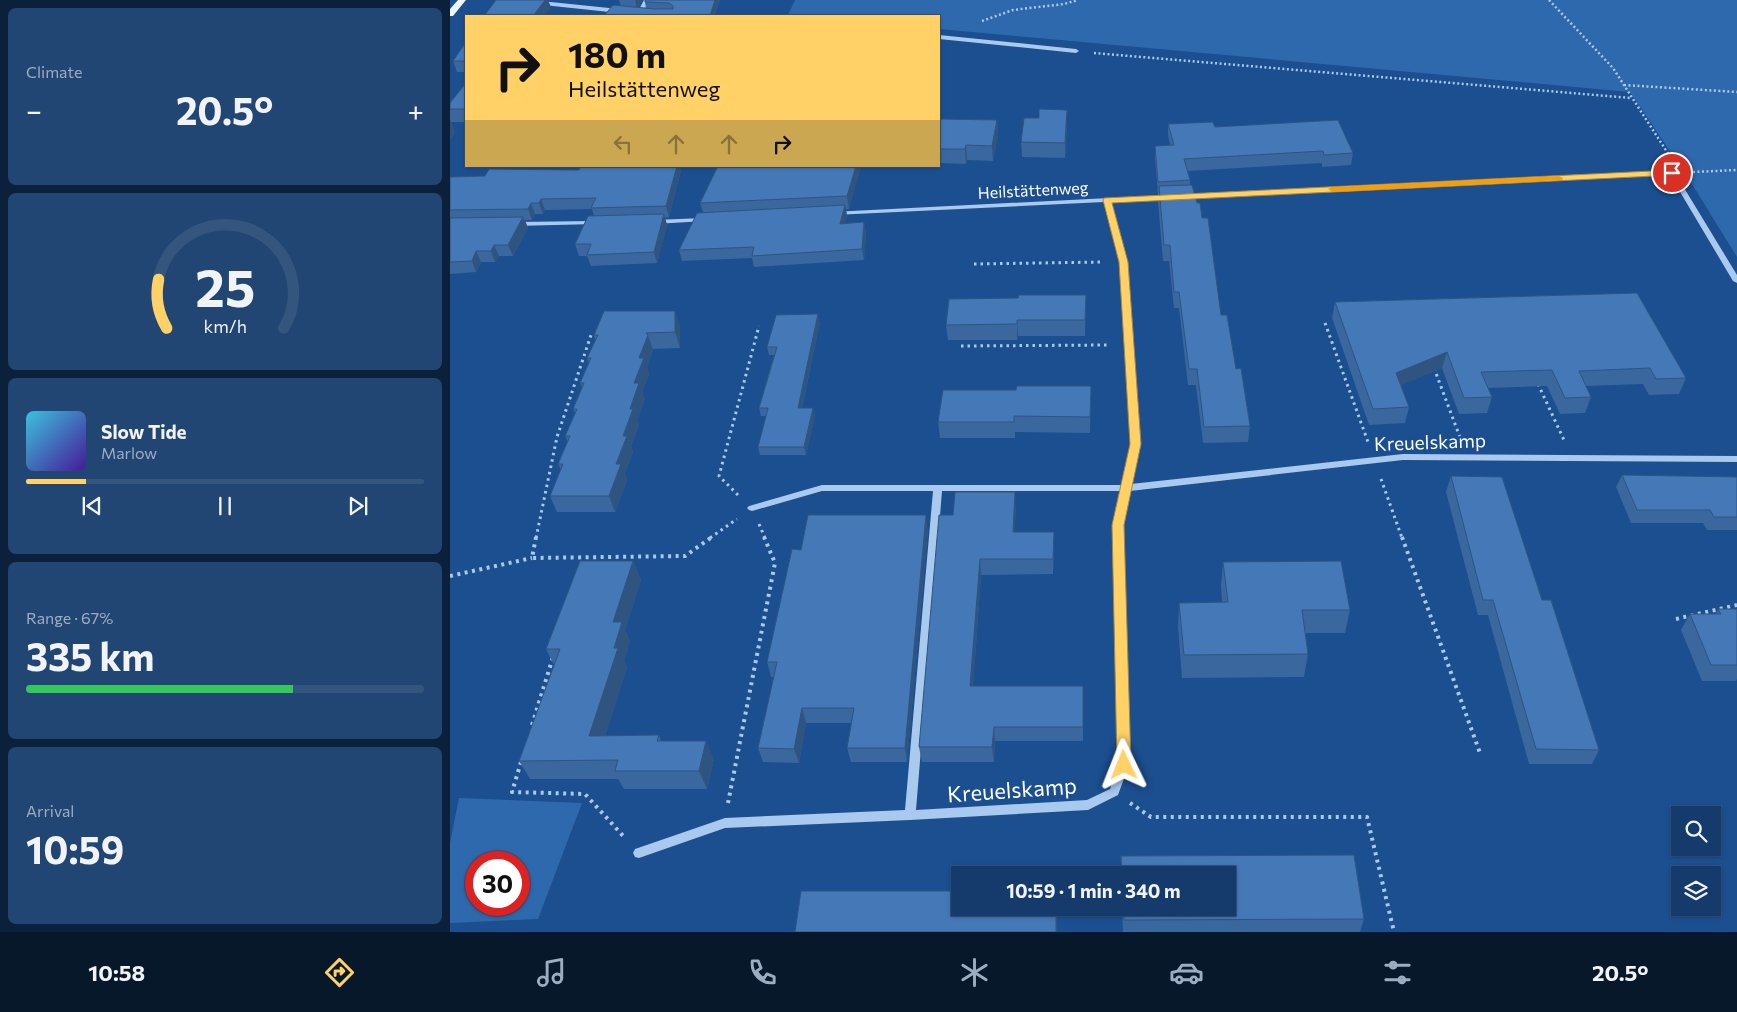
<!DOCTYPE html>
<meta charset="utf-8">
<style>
:root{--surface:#143b6b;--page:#214673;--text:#f1f3f6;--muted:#9dadc1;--line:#33557e;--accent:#ffd166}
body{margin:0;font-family:Commissioner,sans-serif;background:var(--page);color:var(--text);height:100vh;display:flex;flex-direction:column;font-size:19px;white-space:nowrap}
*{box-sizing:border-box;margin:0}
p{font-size:16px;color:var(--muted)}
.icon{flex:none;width:28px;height:28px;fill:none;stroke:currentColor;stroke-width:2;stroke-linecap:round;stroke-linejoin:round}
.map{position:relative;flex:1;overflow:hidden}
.side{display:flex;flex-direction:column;gap:8px;padding:8px;background:#0b203b;width:450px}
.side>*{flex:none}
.banner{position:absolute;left:15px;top:15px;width:475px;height:152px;border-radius:0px;box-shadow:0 1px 4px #0004,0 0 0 1px var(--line);background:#ffd166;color:#111;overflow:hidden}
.tools{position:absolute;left:1221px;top:806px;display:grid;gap:10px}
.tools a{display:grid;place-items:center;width:50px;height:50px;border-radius:0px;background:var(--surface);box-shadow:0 1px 4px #0004,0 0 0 1px var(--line);font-size:25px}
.speed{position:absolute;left:15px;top:851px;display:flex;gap:10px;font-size:25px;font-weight:700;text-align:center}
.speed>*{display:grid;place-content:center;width:65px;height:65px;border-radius:50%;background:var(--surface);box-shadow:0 1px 4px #0004,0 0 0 1px var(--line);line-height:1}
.speed .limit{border:8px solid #d22;background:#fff;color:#111}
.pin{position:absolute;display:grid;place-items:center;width:42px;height:42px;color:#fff;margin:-21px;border:2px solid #fff;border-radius:50%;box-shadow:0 1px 5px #0007}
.me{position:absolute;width:55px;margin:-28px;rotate:358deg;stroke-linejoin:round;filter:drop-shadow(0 0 4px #0008)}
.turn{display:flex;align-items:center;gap:18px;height:105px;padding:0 20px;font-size:22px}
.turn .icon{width:65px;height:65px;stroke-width:2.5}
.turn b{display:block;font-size:35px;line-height:42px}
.lanes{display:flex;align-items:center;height:48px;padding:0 20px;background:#0003;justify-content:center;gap:25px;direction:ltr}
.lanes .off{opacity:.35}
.big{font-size:38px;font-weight:700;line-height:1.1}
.side .widget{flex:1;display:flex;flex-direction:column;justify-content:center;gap:8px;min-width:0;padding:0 18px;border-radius:8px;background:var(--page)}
.side .dial{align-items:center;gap:0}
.dial svg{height:130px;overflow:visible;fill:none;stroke:var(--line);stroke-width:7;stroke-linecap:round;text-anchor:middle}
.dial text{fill:var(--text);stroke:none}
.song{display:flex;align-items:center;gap:15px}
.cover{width:60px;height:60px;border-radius:8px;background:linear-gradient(135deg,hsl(190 70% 55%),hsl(260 70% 35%))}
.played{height:5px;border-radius:2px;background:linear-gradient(90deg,var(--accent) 15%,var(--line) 15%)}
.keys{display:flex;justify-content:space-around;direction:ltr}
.heat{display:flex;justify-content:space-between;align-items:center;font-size:28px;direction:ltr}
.charge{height:8px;border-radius:4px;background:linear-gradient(90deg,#34c759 67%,var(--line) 0)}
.trip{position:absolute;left:501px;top:866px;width:285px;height:50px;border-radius:0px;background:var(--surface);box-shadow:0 1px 4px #0004,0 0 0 1px var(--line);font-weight:700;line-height:50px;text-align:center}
.tab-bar{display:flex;height:80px;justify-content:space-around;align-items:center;background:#08182b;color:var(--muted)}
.tab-bar .icon{width:35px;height:35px}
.tab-bar .active{color:var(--accent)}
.tab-bar b{font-size:22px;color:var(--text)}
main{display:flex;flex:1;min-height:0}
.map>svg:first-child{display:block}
</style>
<main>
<section class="side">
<div class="widget"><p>Climate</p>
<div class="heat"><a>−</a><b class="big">20.5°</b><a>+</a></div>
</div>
<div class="widget dial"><svg viewBox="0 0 100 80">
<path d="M14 69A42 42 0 1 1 86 69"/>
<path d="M14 69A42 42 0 0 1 9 39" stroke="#ffd166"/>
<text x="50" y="56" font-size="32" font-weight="700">25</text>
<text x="50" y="72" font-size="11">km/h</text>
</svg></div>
<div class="widget">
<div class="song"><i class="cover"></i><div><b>Slow Tide</b><p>Marlow</p></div></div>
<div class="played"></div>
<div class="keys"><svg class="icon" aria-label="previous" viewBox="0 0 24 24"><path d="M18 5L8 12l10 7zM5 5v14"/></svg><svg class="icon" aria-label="pause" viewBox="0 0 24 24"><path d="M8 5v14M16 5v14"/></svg><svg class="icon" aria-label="next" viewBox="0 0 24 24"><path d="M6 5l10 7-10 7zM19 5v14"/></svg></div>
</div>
<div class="widget"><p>Range · 67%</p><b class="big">335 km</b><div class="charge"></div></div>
<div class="widget"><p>Arrival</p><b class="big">10:59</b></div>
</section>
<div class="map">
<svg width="1287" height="932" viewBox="0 0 1287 932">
<rect width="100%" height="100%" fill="#1b4f8f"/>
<path fill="#2e69ad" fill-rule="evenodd" d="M 345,0 L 1287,0 L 1287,257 L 1242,184 L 1180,92 L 489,29 L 489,16 L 338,15 Z
M 9,798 L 132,803 L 88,919 L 0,923 L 0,843 ZM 26,862 L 69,862 L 69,905 L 26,905 Z"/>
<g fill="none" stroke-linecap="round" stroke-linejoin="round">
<path stroke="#a9c9ee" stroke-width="2.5" stroke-dasharray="2 2.5" stroke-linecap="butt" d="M 1099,0 L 1163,68 L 1219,155
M 532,21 L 563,10 L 614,4 L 628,0
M 644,53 L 1181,98
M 1174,85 L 1287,92
M 1243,172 L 1287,170"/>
<path stroke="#a9c9ee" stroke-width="3" stroke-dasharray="2.5 4" stroke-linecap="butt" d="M 524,264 L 654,262
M 875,323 L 918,442
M 511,346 L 658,345
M 984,368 L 1011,440
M 1088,384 L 1114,440
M 931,479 L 952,538
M 288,495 L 269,476 L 309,326
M 309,524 L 315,538
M 86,538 L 107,437 L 142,332
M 260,538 L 287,519"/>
<path stroke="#a9c9ee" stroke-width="4" stroke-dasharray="3 4.5" stroke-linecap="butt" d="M 86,537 L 82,558 L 235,556 L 262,537
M 952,537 L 1030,753
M 0,576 L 82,558
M 1226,619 L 1287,605
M 82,725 L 103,657
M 71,762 L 62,792 L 135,794 L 175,838
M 278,803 L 325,563 L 314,537
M 680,803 L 701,817 L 917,817 L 944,932"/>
<path fill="#a9c9ee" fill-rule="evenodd" d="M 62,0 L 81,0 L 169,9 L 172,11 L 169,13 L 65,2 Z
M 194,0 L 200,0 L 192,14 L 188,14 L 187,13 Z
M 489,35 L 626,49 L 629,51 L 626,53 L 489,39 Z
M 1222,171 L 1225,173 L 1287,275 L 1287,283 L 1283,281 L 1220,175 L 734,198 L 731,196 L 734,194 Z
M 718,195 L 721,197 L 720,198 L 661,202 L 677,262 L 689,444 L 681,484 L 953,454 L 1287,456 L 1287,462 L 953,460 L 680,491 L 673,525 L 679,765 L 668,795 L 638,810 L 460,820 L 275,828 L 189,858 L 185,857 L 183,853 L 185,849 L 275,818 L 455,810 L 483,491 L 372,491 L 302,511 L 299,510 L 297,508 L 299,506 L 372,485 L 672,485 L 681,444 L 669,262 L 654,202 L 384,215 L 381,213 L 382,212 ZM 492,491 L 671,491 L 663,525 L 669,765 L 660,789 L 637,800 L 466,810 Z
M 254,218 L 258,220 L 256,221 L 204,224 L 200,222 L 204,220 Z
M 144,221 L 148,223 L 146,224 L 65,226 L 61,224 L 65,222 Z"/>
<path fill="#f0f6ff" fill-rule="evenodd" d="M 8,0 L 16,0 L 3,16 L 0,16 L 0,9 Z"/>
</g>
<path fill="#3a679d" d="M 169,0 L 192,0 L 188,8 L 196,8 L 195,2 L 270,0 L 264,16 L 154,16 L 171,6 Z
M 16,42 L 16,72 L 7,72 L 3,61 Z
M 16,83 L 16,122 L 1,122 L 5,132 L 0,140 L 0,103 Z
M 547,120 L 548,135 L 543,161 L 517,160 L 516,164 L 489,163 L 489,125 Z
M 718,124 L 765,127 L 903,153 L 901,165 L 872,167 L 872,163 L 738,171 L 740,180 L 740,185 L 752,218 L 771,315 L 800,426 L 798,442 L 753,443 L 746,385 L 738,385 L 729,308 L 724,308 L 719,261 L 713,261 L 708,202 L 708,194 L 705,158 L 705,146 L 720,145 L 718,135 Z
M 617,125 L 615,158 L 572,157 L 571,142 Z
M 268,166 L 411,166 L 399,209 L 396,209 L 397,216 L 395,223 L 414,222 L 416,233 L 414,260 L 304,267 L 302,258 L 232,261 L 229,250 L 253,212 L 250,203 Z
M 231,170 L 219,217 L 215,218 L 217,225 L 207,263 L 141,266 L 137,256 L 129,256 L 125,244 L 144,216 L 142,209 L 95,210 L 93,214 L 85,214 L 82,220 L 75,220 L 78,228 L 63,256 L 49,256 L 45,262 L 31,262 L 26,272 L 0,274 L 0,177 Z
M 1187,293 L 1236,378 L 1229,394 L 1199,395 L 1193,384 L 1136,386 L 1141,397 L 1135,413 L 1110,414 L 1097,386 L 1038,388 L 1042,397 L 1037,413 L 1009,414 L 992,368 L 951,385 L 959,407 L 955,423 L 919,425 L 882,318 L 885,302 Z
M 636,295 L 635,336 L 568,336 L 567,340 L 498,340 L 496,325 L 568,298 Z
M 370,322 L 352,408 L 363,408 L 365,416 L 356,455 L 310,455 L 308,447 L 316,416 L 311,416 L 309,408 L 324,355 L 319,355 L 317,347 Z
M 230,326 L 230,348 L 203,349 L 203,350 L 197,367 L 199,374 L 192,392 L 195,399 L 187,420 L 189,425 L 181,446 L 183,452 L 175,473 L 177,480 L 165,512 L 107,512 L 100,496 L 111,470 L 108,464 L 118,442 L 115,436 L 125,413 L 123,409 L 132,388 L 130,383 L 139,363 L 137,358 L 145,340 L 144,335 Z
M 641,386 L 640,433 L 565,432 L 565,438 L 490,438 L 488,422 L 566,390 Z
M 1172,475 L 1287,477 L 1287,530 L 1257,530 L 1253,523 L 1181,523 L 1166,487 Z
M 1001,476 L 1092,600 L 1149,750 L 1142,764 L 1079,764 L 1038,615 L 1028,615 L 996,492 Z
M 566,507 L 564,532 L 604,547 L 603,574 L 531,575 L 523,686 L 633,686 L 633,741 L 545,741 L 544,762 L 472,762 L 469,747 L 503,515 Z
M 478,530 L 457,762 L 401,762 L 397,748 L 401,723 L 356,723 L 349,763 L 313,762 L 308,748 L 324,677 L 321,677 L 317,662 L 351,550 Z
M 183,561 L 191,580 L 175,630 L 180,641 L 174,661 L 177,667 L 155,736 L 209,735 L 211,741 L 264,759 L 257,789 L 174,789 L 168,779 L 80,779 L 69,761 L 104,665 L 96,649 Z
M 773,562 L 900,610 L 895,633 L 855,633 L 858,654 L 854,677 L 732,678 L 728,626 L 729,603 L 772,602 L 771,585 Z
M 1268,609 L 1287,609 L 1287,679 L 1286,681 L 1252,681 L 1231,630 L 1240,614 L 1266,614 Z
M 904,855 L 914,919 L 910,932 L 673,932 L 672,908 L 778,908 L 778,875 L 671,875 L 671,856 Z"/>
<path fill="#305480" d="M 95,0 L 98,0 L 101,7 L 94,16 L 83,16 Z
M 185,0 L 192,0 L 187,9 Z
M 265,0 L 270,0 L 264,16 L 260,16 Z
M 617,110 L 617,125 L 615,158 L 615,143 Z
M 0,119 L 5,132 L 0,140 Z
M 547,120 L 548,135 L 543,161 L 542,146 Z
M 516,145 L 517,160 L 516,164 L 515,149 Z
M 227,166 L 230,166 L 231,170 L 219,217 L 216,206 Z
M 406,166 L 411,166 L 411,168 L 399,209 L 397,196 Z
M 91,199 L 95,210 L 93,214 L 89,203 Z
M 81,203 L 85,214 L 82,220 L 78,209 Z
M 395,205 L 397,216 L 392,235 L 390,224 Z
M 214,214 L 217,225 L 207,263 L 204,252 Z
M 73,217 L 78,228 L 63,256 L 58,245 Z
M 414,222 L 416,233 L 414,260 L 412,249 Z
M 44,245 L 49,256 L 45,262 L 41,251 Z
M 26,251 L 31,262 L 26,272 L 22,261 Z
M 225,311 L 230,326 L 230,348 L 225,332 Z
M 368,314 L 370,322 L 350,416 L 348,408 Z
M 567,320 L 568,336 L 567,340 Z
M 198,335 L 203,350 L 197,367 L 199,374 L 192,392 L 195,399 L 187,420 L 189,425 L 181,446 L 183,452 L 175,473 L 177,480 L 165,512 L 159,496 L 180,409 L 189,358 Z
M 997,352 L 992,368 L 942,389 L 946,373 Z
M 363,408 L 365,416 L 356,455 L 354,447 Z
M 565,492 L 566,507 L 564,547 L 563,532 Z
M 476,515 L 478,530 L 457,762 L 455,748 Z
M 604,532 L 604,547 L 603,574 L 603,559 Z
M 530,559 L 531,575 L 522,701 L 520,686 Z
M 183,561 L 191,580 L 175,630 L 180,641 L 174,661 L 177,667 L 149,754 L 139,736 L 164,648 L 163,622 Z
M 352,708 L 356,723 L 349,763 L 344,749 Z
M 544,727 L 545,741 L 544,762 L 542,747 Z
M 256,741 L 264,759 L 257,789 L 249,771 Z
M 606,908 L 607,908 L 607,932 L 606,932 Z"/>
<path fill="#4478b7" stroke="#305480" d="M 46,0 L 95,0 L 83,16 L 34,16 Z
M 195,0 L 265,0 L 260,16 L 154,16 L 163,5 L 205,9 L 223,9 L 223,6 L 219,3 L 195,2 Z
M 16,42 L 16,61 L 3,61 Z
M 16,83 L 16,109 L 0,109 L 0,103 Z
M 589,109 L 617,110 L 615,143 L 571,142 L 574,118 L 589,118 Z
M 491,119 L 547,120 L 542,146 L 516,145 L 515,149 L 489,149 L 489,125 Z
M 888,120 L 903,153 L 874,155 L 873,151 L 734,159 L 740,180 L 708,182 L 705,146 L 724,145 L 718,124 L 763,122 L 765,127 Z
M 131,166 L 227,166 L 216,206 L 141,208 L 146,198 L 91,199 L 89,203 L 81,203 L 78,209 L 0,210 L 0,177 L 35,176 L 39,169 L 129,170 Z
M 268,166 L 406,166 L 397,196 L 250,203 Z
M 742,185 L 747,203 L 750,203 L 752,218 L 758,218 L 771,315 L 777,315 L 786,369 L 791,368 L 800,426 L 754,427 L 747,369 L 739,369 L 729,292 L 724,292 L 720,245 L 714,245 L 709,186 Z
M 395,205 L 390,224 L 414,222 L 412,249 L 302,256 L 304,247 L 229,250 L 247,213 Z
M 214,214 L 204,252 L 137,255 L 141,244 L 125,244 L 138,216 Z
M 73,217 L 58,245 L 44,245 L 41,251 L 26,251 L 22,261 L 0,262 L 0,218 Z
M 1187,293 L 1236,378 L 1206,379 L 1200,368 L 1129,371 L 1141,397 L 1115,398 L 1102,370 L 1031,372 L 1042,397 L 1014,398 L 997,352 L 946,373 L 959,407 L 923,409 L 885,302 Z
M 569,295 L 636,295 L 635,320 L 567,320 L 567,324 L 496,325 L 499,299 L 568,298 Z
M 154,311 L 225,311 L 225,332 L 196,333 L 198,335 L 189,358 L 194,358 L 184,383 L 189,383 L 180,409 L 183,409 L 173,436 L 177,436 L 166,464 L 171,464 L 159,496 L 100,496 L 113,464 L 108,464 L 120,436 L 115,436 L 127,409 L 123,409 L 134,383 L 130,383 L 141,358 L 137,358 L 148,335 L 144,335 Z
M 368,314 L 348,408 L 363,408 L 354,447 L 308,447 L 318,408 L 309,408 L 327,347 L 317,347 L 326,315 Z
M 567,386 L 641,386 L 640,417 L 564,416 L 564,422 L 488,422 L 493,390 L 566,390 Z
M 1172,475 L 1287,477 L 1287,517 L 1264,517 L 1260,510 L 1187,510 Z
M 1001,476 L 1052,477 L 1092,600 L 1101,600 L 1149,750 L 1086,749 L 1043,600 L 1033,600 Z
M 505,492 L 565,492 L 563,532 L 604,532 L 603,559 L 530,559 L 520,686 L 633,686 L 633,727 L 544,727 L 542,747 L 469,747 L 489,515 L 503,515 Z
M 358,515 L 476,515 L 455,748 L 397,748 L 404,708 L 352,708 L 344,749 L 308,748 L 327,662 L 317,662 L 342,549 L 351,550 Z
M 130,561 L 183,561 L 163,622 L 172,622 L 164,648 L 168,648 L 139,736 L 209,735 L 207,741 L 256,741 L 249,771 L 165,771 L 168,760 L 69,761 L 110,649 L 96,649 Z
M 891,561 L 900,610 L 852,610 L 858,654 L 734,655 L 729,603 L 778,602 L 773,562 Z
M 1268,609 L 1287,609 L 1287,665 L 1261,665 L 1240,614 L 1271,614 Z
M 904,855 L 914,919 L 674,920 L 673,908 L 778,908 L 778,875 L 672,875 L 671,856 Z
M 351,891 L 510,891 L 510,908 L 606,908 L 606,932 L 345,932 Z"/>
<path fill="#ffd166" stroke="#a68842" d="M 1222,170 L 1225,171 L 1225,175 L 662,203 L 678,262 L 691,444 L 674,525 L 681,765 L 679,770 L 674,771 L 669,770 L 667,765 L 662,525 L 680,444 L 669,262 L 653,200 L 654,198 Z"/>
<path fill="#f59e0b" d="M 1109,176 L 1113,178 L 1112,180 L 882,192 L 878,189 L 882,187 Z"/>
<g text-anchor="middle" stroke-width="5" stroke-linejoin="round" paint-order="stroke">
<g font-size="16" fill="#fff" stroke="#1b4f8f">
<text transform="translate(583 190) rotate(-3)" y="6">Heilstättenweg</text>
</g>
<g font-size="19" fill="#fff" stroke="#1b4f8f">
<text transform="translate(980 442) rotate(-2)" y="7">Kreuelskamp</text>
</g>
<g font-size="22" fill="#fff" stroke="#1b4f8f">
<text transform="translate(562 790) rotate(-4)" y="8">Kreuelskamp</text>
</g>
</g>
</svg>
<div class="tools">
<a><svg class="icon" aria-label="search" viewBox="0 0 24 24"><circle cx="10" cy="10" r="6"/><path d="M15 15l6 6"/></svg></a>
<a><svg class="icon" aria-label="layers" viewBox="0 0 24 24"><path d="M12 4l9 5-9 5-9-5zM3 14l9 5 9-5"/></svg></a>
</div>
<div class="speed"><div class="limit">30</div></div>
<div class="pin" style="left:1222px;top:173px;background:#d93025"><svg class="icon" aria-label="arrive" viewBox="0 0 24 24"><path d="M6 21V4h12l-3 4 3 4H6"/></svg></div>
<svg class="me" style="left:674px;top:765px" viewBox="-20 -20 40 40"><path d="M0-17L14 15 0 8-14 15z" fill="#ffd166" stroke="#fff" stroke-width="4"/></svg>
<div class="trip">10:59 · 1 min · 340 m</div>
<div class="banner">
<div class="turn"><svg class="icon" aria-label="right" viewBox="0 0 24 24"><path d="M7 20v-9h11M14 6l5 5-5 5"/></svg><div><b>180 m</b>Heilstättenweg</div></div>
<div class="lanes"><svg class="icon off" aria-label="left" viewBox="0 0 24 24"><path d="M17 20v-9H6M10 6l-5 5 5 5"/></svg><svg class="icon off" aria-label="ahead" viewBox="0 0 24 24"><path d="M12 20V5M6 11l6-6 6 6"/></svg><svg class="icon off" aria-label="ahead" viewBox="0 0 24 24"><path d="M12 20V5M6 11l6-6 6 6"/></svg><svg class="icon" aria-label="right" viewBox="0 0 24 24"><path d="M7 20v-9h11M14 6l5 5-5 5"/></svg></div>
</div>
</div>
</main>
<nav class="tab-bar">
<b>10:58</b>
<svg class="icon active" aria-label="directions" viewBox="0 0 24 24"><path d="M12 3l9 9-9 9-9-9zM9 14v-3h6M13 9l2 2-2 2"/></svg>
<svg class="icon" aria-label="music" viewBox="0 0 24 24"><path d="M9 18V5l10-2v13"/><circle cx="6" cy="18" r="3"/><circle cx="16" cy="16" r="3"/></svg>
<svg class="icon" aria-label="phone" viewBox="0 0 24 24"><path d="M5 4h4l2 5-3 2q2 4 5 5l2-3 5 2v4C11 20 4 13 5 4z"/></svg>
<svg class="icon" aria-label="climate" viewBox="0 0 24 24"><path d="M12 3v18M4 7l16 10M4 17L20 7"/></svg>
<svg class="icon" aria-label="car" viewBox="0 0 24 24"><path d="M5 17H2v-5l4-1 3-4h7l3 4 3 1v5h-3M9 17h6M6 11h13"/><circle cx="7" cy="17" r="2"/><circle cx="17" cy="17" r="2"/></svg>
<svg class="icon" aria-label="filters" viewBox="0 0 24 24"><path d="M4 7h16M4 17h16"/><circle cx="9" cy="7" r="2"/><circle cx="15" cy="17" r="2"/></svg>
<b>20.5°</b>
</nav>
